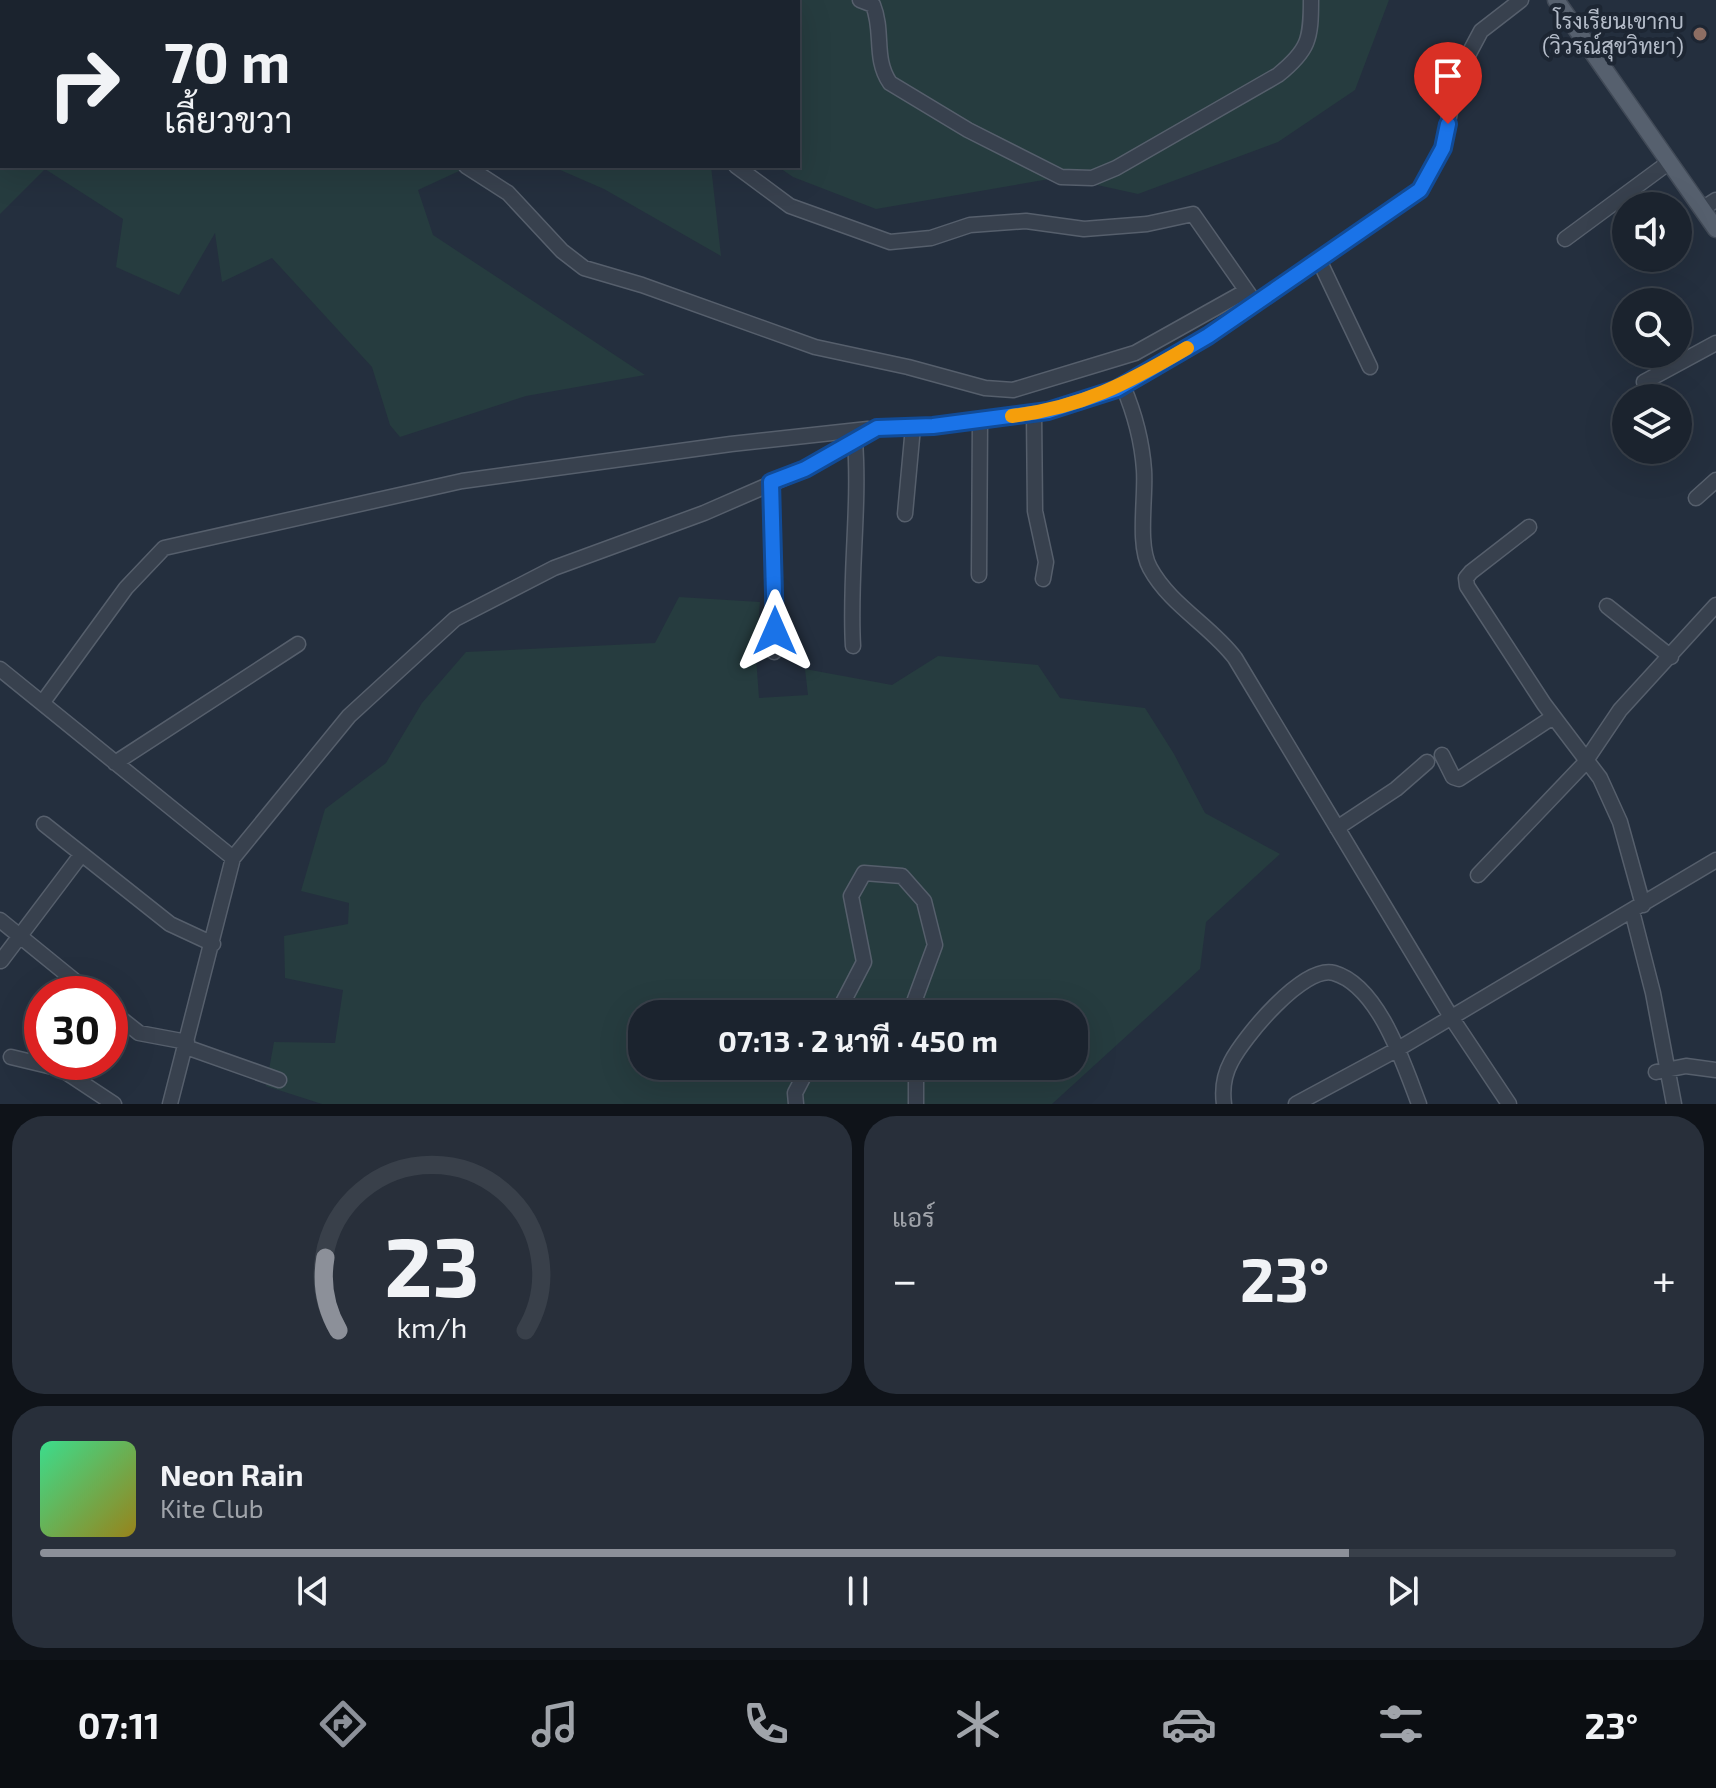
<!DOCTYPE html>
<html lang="th">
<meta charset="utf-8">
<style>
:root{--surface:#1b232e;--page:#282f3a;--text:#f1f3f6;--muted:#a0a4aa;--line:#39404a;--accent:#8c9099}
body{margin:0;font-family:"Exo 2",Sarabun,sans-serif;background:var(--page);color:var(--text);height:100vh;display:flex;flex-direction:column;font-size:30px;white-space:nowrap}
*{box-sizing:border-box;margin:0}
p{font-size:26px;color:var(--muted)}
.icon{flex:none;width:44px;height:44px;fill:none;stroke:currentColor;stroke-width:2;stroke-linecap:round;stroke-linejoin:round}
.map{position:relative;height:1104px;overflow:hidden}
.details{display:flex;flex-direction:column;gap:12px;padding:12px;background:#0f1319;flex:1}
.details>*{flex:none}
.banner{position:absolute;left:0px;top:0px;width:800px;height:168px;box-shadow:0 8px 32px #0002,0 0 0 2px var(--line);background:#1b232e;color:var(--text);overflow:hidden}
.buttons{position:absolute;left:1612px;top:192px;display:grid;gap:16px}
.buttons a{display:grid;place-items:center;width:80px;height:80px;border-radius:50%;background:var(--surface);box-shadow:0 8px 32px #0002,0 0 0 2px var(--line);font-size:40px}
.speed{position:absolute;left:24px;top:976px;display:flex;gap:16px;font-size:40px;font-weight:700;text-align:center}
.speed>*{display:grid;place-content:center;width:104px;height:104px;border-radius:50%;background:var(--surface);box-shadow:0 8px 32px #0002,0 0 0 2px var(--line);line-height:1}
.speed .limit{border:12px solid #d22;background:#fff;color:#111}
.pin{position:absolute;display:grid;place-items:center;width:68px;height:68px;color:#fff;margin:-82px -34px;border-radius:50% 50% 50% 0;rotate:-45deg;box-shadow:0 0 8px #0007}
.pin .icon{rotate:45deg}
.me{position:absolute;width:88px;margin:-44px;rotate:0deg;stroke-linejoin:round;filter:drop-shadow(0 0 6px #0008)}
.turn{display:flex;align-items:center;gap:28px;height:168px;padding:0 32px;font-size:36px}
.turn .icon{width:104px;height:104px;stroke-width:2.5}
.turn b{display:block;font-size:56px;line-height:68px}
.big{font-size:60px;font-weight:700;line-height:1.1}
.details .widget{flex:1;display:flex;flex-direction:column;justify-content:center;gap:12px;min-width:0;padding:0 28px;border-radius:32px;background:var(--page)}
.details .dial{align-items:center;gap:0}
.dial svg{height:208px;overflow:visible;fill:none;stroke:var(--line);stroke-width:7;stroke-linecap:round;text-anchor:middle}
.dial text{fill:var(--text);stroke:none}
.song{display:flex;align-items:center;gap:24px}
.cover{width:96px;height:96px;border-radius:12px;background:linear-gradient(135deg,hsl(150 70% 55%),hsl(50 70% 35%))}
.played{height:8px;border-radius:4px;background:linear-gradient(90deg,var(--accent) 80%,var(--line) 80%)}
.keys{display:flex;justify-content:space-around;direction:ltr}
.heat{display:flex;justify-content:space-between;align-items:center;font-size:44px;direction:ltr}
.details .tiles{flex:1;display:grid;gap:12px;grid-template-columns:1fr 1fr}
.widget:last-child{grid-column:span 2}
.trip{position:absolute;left:628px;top:1000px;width:460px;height:80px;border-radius:32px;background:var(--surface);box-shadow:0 8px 32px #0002,0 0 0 2px var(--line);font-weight:700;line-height:80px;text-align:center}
.menu{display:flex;height:128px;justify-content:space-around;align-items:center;background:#0b0e12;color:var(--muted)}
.menu .icon{width:56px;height:56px}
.menu .selected{color:var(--accent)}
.menu b{font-size:36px;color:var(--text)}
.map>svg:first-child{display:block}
</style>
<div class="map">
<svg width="1716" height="1104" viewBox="0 0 1716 1104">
<rect width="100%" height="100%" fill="#242f3e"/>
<path fill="#263c3f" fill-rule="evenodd" d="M 0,0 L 1389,0 L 1355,90 L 1278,142 L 1138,194 L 1061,177 L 876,209 L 793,177 L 777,166 L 798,166 L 798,2 L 2,2 L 2,166 L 470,166 L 418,190 L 433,235 L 645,375 L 526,396 L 400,437 L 390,425 L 372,367 L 272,258 L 222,282 L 215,233 L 179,295 L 116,267 L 123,219 L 45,169 L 0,214 Z
M 551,166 L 711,166 L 721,256 L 604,189 Z
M 679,597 L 760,602 L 756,657 L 759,698 L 808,695 L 805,669 L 892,685 L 938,656 L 1038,665 L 1060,698 L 1145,708 L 1174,754 L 1205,813 L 1280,854 L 1206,922 L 1200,969 L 1052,1104 L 322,1104 L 266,1086 L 274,1042 L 335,1043 L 343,990 L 285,978 L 284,936 L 348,924 L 349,903 L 301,891 L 325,809 L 386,763 L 422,703 L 466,652 L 655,643 ZM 642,1014 L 1074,1014 L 1074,1066 L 642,1066 Z"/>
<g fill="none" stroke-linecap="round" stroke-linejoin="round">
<defs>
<path id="minor" d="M 860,0 L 873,5 C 884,32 873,58 890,83 L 968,130 L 1061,177 L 1092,178 L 1116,168 L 1278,75 C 1309,50 1311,39 1311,0
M 466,166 L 508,193 L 562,251 L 584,268 L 642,285 L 815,347 L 908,367 L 985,388 L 1013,390 L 1135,353 L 1246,291
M 736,166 L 790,206 L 890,242 L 931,238 L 970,225 L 1026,221 L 1084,229 L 1147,224 L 1193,214 L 1251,297
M 1702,209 L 1716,200
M 1565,239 L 1668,163
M 1319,260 L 1370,367
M 1644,382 L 1716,343
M 1123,386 C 1134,412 1142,441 1144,470 C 1146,497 1137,545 1150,568 C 1170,605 1211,626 1235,658 L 1451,1017 L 1509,1104
M 1034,413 L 1035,511 L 1046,562 L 1043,579
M 771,482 L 774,652
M 1696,498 L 1716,480
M 905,514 L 913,427
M 1529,527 L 1471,572 L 1466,578 L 1467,586 L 1544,704 L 1600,778 L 1620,822 L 1643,905
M 979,575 L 980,420
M 1607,606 L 1671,657
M 853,646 C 849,578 860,509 855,441
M 0,669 L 233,858
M 43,702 L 126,588 L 164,548 L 462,481 L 731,444 L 868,429
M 1442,755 L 1453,777 L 1459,779 L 1553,717
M 115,763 L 298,644
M 44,824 L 170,924 L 213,944
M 1337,828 L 1396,789 L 1427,762
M 1478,875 L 1583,765 L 1620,710 L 1716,605
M 1632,911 L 1653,993 L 1674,1104
M 0,920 L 91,994
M 1,961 L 81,855
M 110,1010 L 139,1033 L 187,1042
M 837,1014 L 864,962 L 851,896 L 864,873 L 902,876 L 924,901 L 935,945 L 914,1002 L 914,1014
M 186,1047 L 279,1080
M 11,1057 L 61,1069 L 114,1104
M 916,1066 L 916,1104
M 1656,1072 L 1686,1066 L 1716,1070
M 170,1104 L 233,858 L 349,716 L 455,619 L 554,568 L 704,513 L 805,469 L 877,428 L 933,426 L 1048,411 L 1123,386 L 1208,336 L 1420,190 L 1443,148 L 1457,76 L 1481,31 L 1521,0
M 796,1104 L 795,1093 L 809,1066
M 1224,1104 C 1222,1089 1224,1075 1231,1062 C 1243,1038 1304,964 1334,973 C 1379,986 1404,1065 1419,1104
M 1296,1104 L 1398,1049 L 1716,860"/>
<path id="major" d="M 1556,0 L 1716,229"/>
</defs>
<use href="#minor" stroke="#565f6c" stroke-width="17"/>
<use href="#major" stroke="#414a57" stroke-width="19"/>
<use href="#minor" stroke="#38414e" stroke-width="14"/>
<use href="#major" stroke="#56606e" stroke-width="16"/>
</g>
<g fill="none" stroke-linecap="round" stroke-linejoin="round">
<defs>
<path id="route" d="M 775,631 L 771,482 L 805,469 L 877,428 L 933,426 L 1048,411 L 1117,389 L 1208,336 L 1420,190 L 1443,148 L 1448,124"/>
</defs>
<use href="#route" stroke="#114b97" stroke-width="20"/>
<use href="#route" stroke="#1a73e8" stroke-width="14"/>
<path stroke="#f59e0b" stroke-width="14" d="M 1012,416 C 1083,407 1126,384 1187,348"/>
</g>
<circle fill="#8d6e63" stroke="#1d2633" stroke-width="3" cx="1700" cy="34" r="8"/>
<g text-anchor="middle" stroke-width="8" stroke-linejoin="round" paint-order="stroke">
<g font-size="22" fill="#b4bcc9" stroke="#1d2633" text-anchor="end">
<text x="1684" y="29">โรงเรียนเขากบ<tspan x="1684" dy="25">(วิวรณ์สุขวิทยา)</tspan></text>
</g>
</g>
</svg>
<div class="buttons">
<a><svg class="icon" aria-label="sound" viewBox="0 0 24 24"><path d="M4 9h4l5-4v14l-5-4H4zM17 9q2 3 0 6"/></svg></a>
<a><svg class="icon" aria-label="search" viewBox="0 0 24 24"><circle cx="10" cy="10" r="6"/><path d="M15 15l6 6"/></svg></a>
<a><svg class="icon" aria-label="layers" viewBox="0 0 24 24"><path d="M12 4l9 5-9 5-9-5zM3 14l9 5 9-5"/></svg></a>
</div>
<div class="speed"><div class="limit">30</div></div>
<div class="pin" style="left:1448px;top:124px;background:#d93025"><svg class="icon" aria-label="arrive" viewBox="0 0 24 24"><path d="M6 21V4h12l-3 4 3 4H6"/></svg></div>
<svg class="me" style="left:775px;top:631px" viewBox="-20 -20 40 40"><path d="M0-17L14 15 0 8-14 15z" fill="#1a73e8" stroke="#fff" stroke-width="4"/></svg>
<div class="trip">07:13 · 2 นาที · 450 m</div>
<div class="banner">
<div class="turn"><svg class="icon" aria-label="right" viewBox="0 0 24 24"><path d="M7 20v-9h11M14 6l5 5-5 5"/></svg><div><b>70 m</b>เลี้ยวขวา</div></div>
</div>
</div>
<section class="details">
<div class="tiles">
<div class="widget dial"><svg viewBox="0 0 100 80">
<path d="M14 69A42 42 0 1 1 86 69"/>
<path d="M14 69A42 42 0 0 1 9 41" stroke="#8c9099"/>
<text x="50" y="56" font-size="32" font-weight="700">23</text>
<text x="50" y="72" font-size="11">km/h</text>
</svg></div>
<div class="widget"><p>แอร์</p>
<div class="heat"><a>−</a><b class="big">23°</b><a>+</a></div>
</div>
<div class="widget">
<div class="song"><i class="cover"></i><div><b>Neon Rain</b><p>Kite Club</p></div></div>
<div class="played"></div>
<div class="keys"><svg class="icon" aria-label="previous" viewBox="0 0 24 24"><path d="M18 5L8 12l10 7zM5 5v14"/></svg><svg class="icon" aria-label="pause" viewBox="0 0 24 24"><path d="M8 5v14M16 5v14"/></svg><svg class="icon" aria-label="next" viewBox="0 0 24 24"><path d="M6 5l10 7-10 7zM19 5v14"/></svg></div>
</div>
</div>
</section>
<nav class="menu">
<b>07:11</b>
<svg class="icon selected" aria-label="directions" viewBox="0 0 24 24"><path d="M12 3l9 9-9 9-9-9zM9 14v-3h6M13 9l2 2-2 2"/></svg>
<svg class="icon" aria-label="music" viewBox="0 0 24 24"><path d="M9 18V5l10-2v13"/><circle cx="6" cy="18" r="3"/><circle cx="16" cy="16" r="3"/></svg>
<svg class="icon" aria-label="phone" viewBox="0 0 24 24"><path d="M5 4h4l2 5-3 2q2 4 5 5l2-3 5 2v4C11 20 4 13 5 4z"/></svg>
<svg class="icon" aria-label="climate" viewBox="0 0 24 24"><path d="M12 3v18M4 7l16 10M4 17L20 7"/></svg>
<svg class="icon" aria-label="car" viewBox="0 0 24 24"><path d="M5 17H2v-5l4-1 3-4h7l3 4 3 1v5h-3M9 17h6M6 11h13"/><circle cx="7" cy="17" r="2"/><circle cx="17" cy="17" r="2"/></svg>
<svg class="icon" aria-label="filters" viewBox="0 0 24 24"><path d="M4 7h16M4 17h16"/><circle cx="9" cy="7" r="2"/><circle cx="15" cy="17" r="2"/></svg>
<b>23°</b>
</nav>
